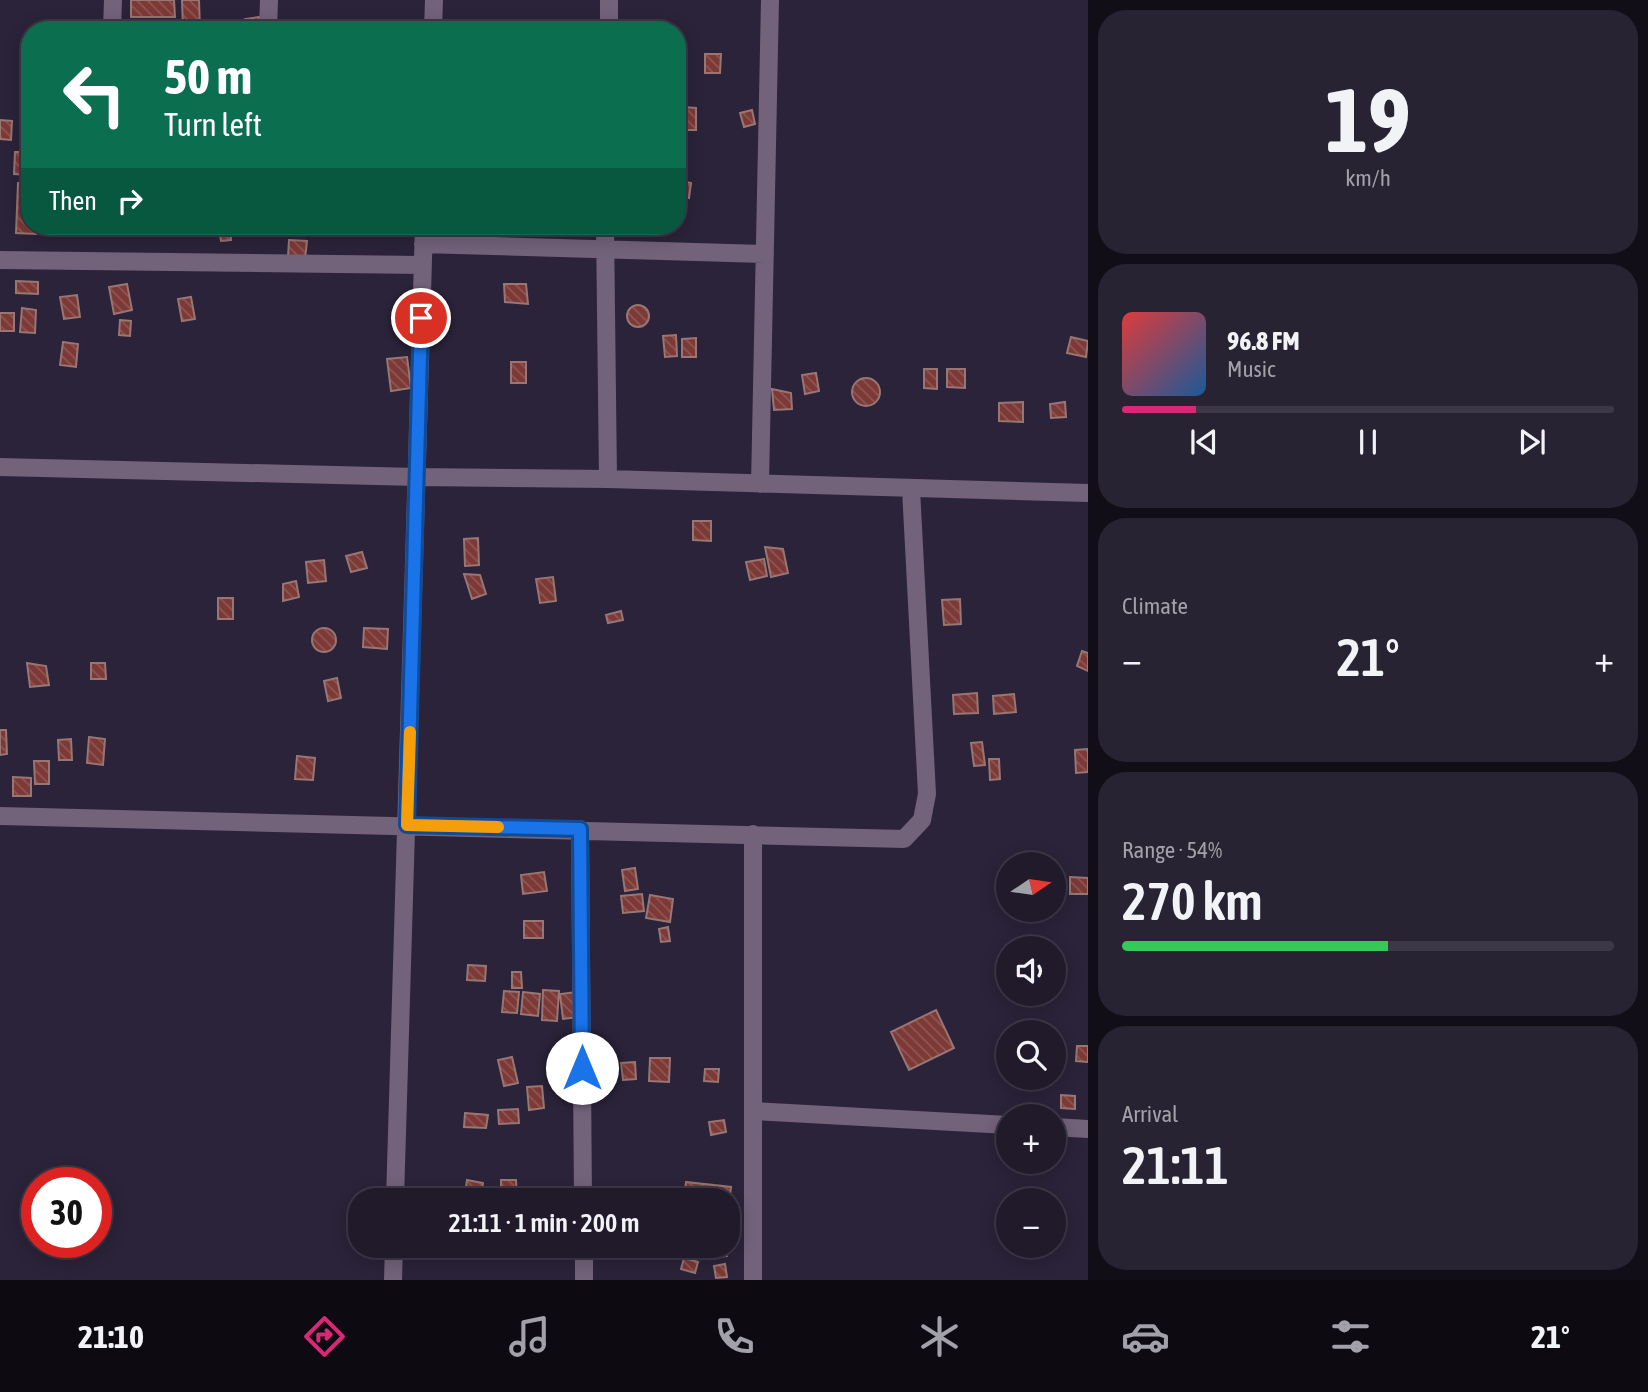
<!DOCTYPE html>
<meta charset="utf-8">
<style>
:root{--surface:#201a2b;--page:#282333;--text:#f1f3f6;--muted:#a2a1a9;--line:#3d3847;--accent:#db2777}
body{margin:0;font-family:"Asap Condensed",sans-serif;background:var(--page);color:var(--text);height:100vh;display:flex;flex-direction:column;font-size:26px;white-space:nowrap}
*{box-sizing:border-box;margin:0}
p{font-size:23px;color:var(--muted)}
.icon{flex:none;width:38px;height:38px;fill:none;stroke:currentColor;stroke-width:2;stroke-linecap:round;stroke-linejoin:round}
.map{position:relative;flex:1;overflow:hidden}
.side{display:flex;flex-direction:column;gap:10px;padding:10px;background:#120e18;width:560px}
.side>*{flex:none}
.guide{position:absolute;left:21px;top:21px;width:665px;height:214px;border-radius:28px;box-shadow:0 4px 18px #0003,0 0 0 2px var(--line);background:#0b6e4f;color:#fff;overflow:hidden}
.needle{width:46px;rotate:77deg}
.tools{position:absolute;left:996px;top:852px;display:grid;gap:14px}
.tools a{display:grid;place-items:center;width:70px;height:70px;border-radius:50%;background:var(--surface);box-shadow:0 4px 18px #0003,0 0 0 2px var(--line);font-size:35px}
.speed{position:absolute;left:21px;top:1167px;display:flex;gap:14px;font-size:35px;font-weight:700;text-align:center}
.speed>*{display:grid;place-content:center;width:91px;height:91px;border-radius:50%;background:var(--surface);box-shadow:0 4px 18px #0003,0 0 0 2px var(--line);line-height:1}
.speed .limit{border:10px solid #d22;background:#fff;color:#111}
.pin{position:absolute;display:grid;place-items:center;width:60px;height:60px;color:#fff;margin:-30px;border:4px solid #fff;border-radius:50%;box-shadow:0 2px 7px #0007}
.me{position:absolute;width:77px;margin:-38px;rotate:0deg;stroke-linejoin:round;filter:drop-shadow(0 0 5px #0008)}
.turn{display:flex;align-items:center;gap:24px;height:147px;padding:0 28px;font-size:32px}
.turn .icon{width:91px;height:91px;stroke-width:2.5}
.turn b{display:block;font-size:49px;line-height:60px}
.then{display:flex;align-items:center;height:66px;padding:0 28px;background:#0003;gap:14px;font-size:26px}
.big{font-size:52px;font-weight:600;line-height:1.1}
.side .tile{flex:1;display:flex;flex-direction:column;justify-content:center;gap:10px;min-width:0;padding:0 24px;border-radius:28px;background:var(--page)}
.side .dial{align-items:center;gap:0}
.dial b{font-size:91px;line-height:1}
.song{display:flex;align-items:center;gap:21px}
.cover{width:84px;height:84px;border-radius:10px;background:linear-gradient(135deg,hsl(0 70% 55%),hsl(210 70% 35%))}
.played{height:7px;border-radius:4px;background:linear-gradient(90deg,var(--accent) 15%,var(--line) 15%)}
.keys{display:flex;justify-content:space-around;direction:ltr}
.heat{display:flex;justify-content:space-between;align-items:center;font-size:38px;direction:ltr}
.charge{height:10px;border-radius:5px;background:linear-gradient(90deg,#34c759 54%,var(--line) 0)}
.trip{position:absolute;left:348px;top:1188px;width:392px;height:70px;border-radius:28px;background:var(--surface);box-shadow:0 4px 18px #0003,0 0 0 2px var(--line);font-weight:600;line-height:70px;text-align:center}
.tabs{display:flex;height:112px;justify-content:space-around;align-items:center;background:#0d0a11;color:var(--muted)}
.tabs .icon{width:49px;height:49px}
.tabs .current{color:var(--accent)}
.tabs b{font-size:32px;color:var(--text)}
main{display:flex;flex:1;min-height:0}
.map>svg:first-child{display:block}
</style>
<main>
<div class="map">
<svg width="1088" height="1280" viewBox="0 0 1088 1280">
<defs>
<pattern id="building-back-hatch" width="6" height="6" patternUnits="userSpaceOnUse" patternTransform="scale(1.75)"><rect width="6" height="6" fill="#7c3936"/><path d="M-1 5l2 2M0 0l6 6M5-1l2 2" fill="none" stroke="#8f5654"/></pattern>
</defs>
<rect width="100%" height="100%" fill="#2b2339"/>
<path fill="url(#building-back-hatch)" stroke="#977674" stroke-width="2" d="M 131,0 L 174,0 L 175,17 L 131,17 Z
M 182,0 L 199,0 L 200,30 L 183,30 Z
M 259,17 L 260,30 L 247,30 L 245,19 Z
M 705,54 L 721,54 L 720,73 L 705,73 Z
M 682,107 L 696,108 L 696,130 L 681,130 Z
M 752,110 L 755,124 L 744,127 L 740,113 Z
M 0,120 L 12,121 L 11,140 L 0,139 Z
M 15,152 L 30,152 L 30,175 L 14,174 Z
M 677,180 L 691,183 L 689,198 L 677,196 Z
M 18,183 L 30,183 L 30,226 L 37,226 L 36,234 L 16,233 Z
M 230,228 L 231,240 L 221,241 L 219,229 Z
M 289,240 L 307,241 L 305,259 L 288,257 Z
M 16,281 L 38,282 L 38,294 L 16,293 Z
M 127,284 L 132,310 L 114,314 L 109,287 Z
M 504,284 L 526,284 L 528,304 L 505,302 Z
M 77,295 L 80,317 L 64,319 L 60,297 Z
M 191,297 L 195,319 L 182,321 L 178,299 Z
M627 316a11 11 0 1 1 22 0a11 11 0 1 1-22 0Z
M 22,308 L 36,310 L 35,333 L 20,332 Z
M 0,313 L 14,313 L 14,331 L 0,331 Z
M 120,320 L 131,321 L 130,336 L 119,335 Z
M 676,335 L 677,356 L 665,357 L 663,336 Z
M 1071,337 L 1088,341 L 1086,357 L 1067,353 Z
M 696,338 L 696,357 L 682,357 L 682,339 Z
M 63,342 L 78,344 L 76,367 L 60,365 Z
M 407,357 L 411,388 L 391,391 L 387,359 Z
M 511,362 L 526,362 L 526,383 L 511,383 Z
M 924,369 L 937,369 L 937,389 L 924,388 Z
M 947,369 L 965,369 L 965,388 L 947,387 Z
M 816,373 L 819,391 L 805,394 L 802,375 Z
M852 392a14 14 0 1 1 28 0a14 14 0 1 1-28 0Z
M 772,389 L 791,393 L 792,409 L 774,410 Z
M 1023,402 L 1023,422 L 999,421 L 999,403 Z
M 1065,402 L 1066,417 L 1051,418 L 1050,404 Z
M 693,521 L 711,521 L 711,541 L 693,540 Z
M 478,538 L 479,565 L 465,566 L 464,539 Z
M 765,547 L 783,549 L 788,573 L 771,577 Z
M 362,552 L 367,568 L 351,572 L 346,556 Z
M 764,559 L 767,576 L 750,580 L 746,562 Z
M 324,560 L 326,581 L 308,583 L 306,562 Z
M 464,574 L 480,575 L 486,594 L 472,599 Z
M 553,577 L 556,601 L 540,603 L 536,579 Z
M 296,581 L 299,597 L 283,601 L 283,584 Z
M 218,598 L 233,598 L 233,619 L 218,619 Z
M 960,599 L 961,624 L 944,625 L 942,600 Z
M 621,611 L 623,620 L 608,623 L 606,615 Z
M 364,628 L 388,629 L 387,649 L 363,647 Z
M312 640a12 12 0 1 1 24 0a12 12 0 1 1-24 0Z
M 1082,651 L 1088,653 L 1088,671 L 1077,666 Z
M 27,663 L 46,666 L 49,685 L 30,687 Z
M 91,663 L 105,663 L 106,679 L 91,679 Z
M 337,678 L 341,698 L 328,701 L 324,681 Z
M 977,693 L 978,713 L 954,714 L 953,695 Z
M 1014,694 L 1016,712 L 994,714 L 993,696 Z
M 0,730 L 6,730 L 7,754 L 0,755 Z
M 89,737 L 105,739 L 103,765 L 87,763 Z
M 71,739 L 72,760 L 59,760 L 58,740 Z
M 982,742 L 985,765 L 974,766 L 971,743 Z
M 1088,749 L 1088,772 L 1076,773 L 1075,750 Z
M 297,756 L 315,758 L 313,780 L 295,779 Z
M 989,759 L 999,759 L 1000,779 L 990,780 Z
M 34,761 L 49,761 L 49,784 L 35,784 Z
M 13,777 L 31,778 L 31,796 L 13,796 Z
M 635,868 L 638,889 L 625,891 L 622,870 Z
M 544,872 L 547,891 L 523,894 L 521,875 Z
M 1070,877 L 1088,878 L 1088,894 L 1070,894 Z
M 642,894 L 644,911 L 623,913 L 621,896 Z
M 650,895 L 673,899 L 670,922 L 646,918 Z
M 524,921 L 543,921 L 543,938 L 524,938 Z
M 668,927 L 670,941 L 661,942 L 659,929 Z
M 468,965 L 486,966 L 485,981 L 467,980 Z
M 512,972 L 521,972 L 522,988 L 512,988 Z
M 543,990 L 559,991 L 557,1021 L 542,1020 Z
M 504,991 L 519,992 L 517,1013 L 502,1012 Z
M 523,992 L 540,994 L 538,1016 L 521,1014 Z
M 576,992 L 579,1017 L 563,1019 L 560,994 Z
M 936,1010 L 954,1048 L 909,1070 L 891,1032 Z
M 1077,1046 L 1088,1046 L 1088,1062 L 1076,1061 Z
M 512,1057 L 518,1083 L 504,1086 L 498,1060 Z
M 650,1058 L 670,1058 L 669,1082 L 649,1081 Z
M 635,1062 L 636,1079 L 623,1080 L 621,1063 Z
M 705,1069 L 719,1069 L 718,1082 L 704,1081 Z
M 542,1086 L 544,1108 L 529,1110 L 527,1087 Z
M 1061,1095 L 1075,1096 L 1075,1109 L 1061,1108 Z
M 518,1109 L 519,1123 L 499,1124 L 498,1110 Z
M 465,1113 L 488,1115 L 486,1128 L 464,1127 Z
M 724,1120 L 726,1132 L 711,1135 L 709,1122 Z
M 467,1180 L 483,1183 L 480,1200 L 464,1200 Z
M 501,1180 L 516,1180 L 517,1200 L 501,1200 Z
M 686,1182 L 713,1185 L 711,1200 L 684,1200 Z
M 714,1185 L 731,1187 L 728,1213 L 728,1200 L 713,1200 Z
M 709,1246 L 725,1246 L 727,1256 L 711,1259 Z
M 684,1258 L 698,1262 L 695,1273 L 681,1269 Z
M 725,1264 L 727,1277 L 716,1278 L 714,1266 Z"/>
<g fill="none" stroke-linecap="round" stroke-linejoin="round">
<path stroke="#72627a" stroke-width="18" d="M 112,30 L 113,0
M 268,30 L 269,0
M 433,30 L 434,0
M 609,30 L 609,0
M 605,226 L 608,479
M 423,244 L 765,254
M 0,260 L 422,265
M 0,467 L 417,477 L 608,479 L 1088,493
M 760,484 L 770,0
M 0,816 L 904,839 L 922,820 L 927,794 L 911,489
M 580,829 L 583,1200
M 753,1111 L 1008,1125
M 1054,1127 L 1088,1129
M 395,1200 L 424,226
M 584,1246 L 584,1280
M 393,1280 L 394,1246
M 753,1280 L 753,834"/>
</g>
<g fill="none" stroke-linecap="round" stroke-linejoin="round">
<defs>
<path id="route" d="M 421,318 L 407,825 L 580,829 L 582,1068"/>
</defs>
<use href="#route" stroke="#114b97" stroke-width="18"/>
<use href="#route" stroke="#1a73e8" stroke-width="12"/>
<path stroke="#f59e0b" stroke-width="12" d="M 410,732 L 407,825 L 498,827"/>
</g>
</svg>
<div class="tools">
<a><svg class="needle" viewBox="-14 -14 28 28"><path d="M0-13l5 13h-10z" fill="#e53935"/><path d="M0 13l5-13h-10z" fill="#a2a1a9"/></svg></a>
<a><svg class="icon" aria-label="sound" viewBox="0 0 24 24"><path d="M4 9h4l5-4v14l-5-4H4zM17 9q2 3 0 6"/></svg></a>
<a><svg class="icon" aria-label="search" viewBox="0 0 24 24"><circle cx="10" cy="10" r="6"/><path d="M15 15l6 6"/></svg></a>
<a>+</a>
<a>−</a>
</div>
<div class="speed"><div class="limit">30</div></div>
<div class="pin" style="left:421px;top:318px;background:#d93025"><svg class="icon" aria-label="arrive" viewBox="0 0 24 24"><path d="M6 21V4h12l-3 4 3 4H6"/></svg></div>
<svg class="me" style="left:582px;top:1068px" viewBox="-20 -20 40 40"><circle r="19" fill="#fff"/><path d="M0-13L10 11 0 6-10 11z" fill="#1a73e8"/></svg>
<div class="trip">21:11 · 1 min · 200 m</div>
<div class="guide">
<div class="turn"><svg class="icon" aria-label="left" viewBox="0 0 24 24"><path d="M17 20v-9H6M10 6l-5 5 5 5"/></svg><div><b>50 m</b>Turn left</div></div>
<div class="then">Then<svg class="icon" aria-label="right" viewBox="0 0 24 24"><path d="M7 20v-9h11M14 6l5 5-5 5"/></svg></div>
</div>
</div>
<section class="side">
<div class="tile dial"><b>19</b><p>km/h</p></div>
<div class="tile">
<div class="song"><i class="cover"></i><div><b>96.8 FM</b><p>Music</p></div></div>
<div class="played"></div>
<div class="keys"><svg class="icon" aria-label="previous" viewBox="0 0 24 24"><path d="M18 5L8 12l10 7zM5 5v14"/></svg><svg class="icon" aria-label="pause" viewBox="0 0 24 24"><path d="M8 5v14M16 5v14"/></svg><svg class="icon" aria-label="next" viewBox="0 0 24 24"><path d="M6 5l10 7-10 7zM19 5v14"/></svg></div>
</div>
<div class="tile"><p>Climate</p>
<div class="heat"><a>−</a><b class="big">21°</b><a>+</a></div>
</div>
<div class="tile"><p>Range · 54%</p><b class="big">270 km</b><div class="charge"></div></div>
<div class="tile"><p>Arrival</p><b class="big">21:11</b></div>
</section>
</main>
<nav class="tabs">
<b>21:10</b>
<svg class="icon current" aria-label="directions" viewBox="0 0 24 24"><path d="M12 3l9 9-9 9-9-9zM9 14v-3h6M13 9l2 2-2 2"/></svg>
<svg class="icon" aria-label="music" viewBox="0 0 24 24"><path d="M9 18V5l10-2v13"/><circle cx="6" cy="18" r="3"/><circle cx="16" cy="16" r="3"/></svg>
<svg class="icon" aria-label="phone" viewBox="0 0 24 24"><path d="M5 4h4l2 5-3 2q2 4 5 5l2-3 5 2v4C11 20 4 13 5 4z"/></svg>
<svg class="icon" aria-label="climate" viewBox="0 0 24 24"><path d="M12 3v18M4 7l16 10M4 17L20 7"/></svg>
<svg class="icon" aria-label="car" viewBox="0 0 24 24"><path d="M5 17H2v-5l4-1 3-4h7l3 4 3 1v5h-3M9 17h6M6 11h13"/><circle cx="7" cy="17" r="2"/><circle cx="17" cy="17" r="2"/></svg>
<svg class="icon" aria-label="filters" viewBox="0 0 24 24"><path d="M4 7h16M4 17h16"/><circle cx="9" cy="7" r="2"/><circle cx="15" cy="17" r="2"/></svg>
<b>21°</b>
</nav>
